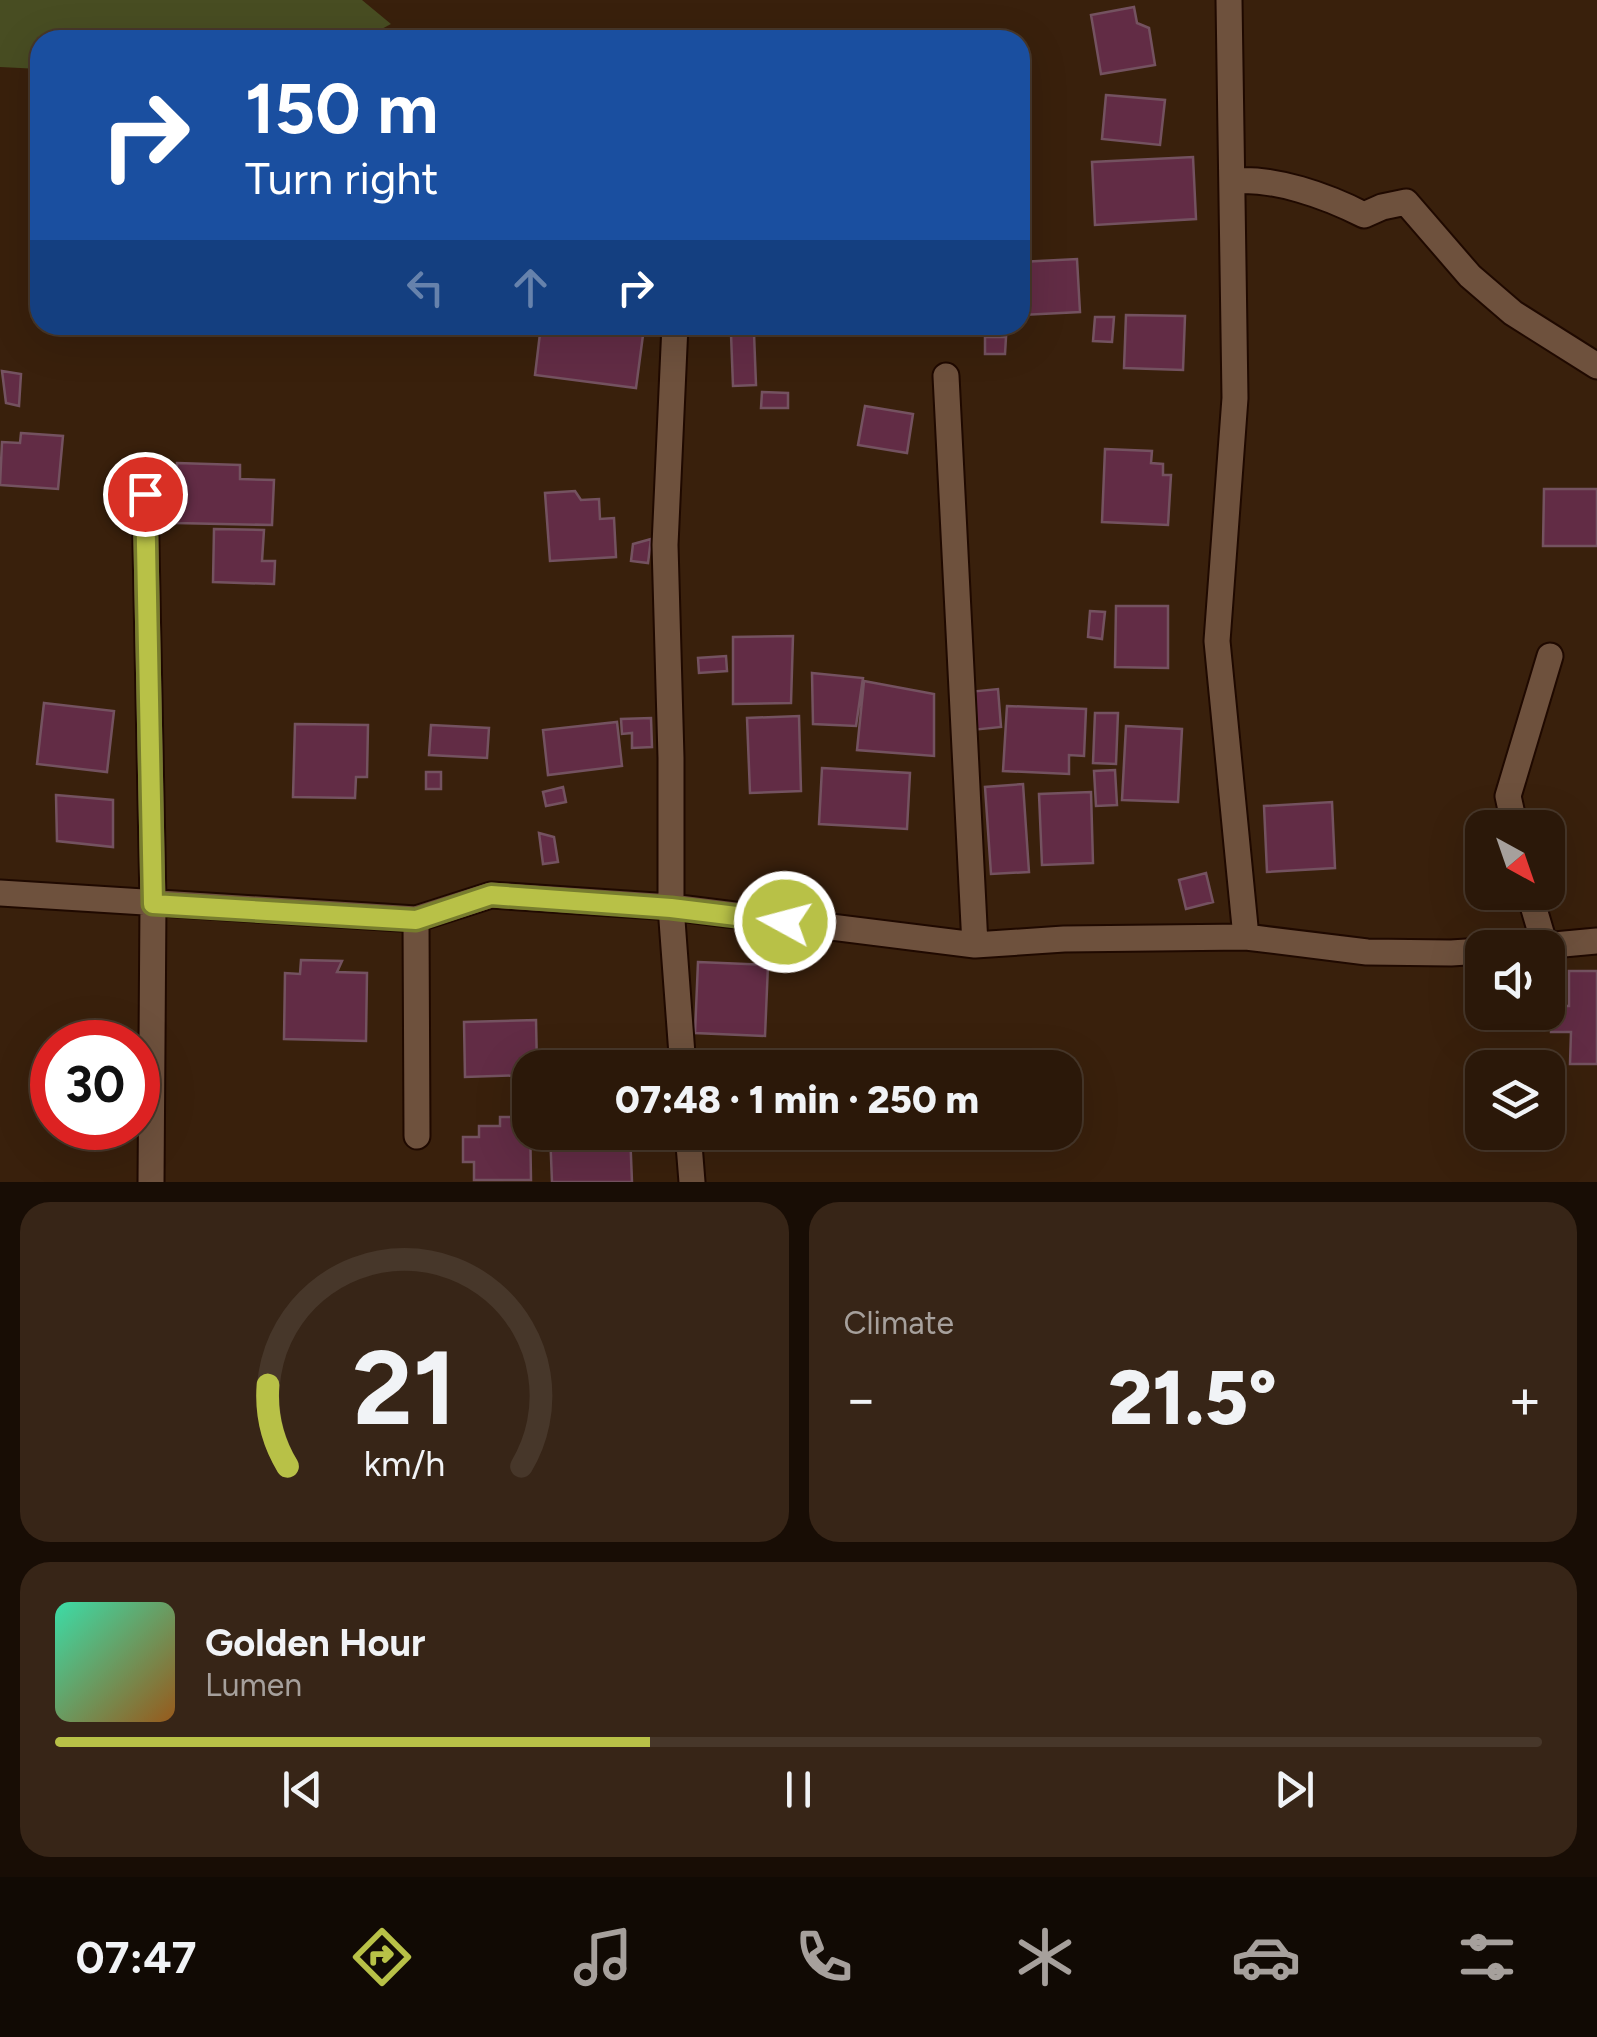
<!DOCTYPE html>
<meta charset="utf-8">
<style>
:root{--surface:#2b1809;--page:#372517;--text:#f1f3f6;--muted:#a6a09c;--line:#47372a;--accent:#b8c147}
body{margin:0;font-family:Figtree,sans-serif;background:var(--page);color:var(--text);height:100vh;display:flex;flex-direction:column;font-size:38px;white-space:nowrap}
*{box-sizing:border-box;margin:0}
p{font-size:32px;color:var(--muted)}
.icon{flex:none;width:55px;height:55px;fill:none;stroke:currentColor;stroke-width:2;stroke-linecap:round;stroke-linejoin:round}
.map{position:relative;height:1182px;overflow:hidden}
.sheet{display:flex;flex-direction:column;gap:20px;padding:20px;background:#180d05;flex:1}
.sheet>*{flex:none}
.hud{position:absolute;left:30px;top:30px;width:1000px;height:305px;border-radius:30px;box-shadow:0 10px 40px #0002,0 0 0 2px var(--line);background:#1a4fa0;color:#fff;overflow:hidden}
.needle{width:65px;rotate:140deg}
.buttons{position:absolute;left:1465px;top:810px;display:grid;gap:20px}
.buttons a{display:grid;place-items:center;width:100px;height:100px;border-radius:20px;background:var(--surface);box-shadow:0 10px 40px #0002,0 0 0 2px var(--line);font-size:50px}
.speed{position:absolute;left:30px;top:1020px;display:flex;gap:20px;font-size:50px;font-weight:700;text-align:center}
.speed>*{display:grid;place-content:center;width:130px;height:130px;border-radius:50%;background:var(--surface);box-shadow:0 10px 40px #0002,0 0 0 2px var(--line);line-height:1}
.speed .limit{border:15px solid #d22;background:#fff;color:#111}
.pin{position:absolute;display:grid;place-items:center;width:85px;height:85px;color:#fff;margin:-42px;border:5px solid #fff;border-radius:50%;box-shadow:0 2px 10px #0007}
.me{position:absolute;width:110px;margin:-55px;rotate:277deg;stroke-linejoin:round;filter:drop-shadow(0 0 8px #0008)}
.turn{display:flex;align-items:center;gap:35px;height:210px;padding:0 50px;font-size:45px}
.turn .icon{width:130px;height:130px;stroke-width:2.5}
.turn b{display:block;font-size:70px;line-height:85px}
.lanes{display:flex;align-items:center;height:95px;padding:0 50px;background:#0003;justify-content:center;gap:50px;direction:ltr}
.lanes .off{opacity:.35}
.big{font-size:75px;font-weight:800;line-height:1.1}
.sheet .card{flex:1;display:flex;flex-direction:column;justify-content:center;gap:15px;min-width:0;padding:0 35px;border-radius:30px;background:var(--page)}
.sheet .dial{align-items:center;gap:0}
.dial svg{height:260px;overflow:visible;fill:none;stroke:var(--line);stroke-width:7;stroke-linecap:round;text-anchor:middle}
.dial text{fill:var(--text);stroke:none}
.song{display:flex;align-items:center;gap:30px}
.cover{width:120px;height:120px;border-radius:15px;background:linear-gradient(135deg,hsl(160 70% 55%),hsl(30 70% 35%))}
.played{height:10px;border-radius:5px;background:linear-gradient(90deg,var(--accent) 40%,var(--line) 40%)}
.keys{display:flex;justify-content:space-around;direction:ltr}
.heat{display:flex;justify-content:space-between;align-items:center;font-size:55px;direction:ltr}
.sheet .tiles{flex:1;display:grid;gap:20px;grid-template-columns:1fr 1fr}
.card:last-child{grid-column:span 2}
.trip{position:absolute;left:512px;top:1050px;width:570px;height:100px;border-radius:30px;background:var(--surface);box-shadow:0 10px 40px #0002,0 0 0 2px var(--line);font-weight:800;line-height:100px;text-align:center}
.menu{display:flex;height:160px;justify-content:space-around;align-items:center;background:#110a04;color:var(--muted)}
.menu .icon{width:70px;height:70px}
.menu .selected{color:var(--accent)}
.menu b{font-size:45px;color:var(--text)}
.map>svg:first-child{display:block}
</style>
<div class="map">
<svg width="1597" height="1182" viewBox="0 0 1597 1182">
<rect width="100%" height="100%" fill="#39200c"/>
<path fill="#484d22" d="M 0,0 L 362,0 L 391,24 L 361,40 L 40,40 L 40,69 L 0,67 Z"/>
<path fill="#622c45" stroke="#745260" stroke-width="2.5" d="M 1134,7 L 1137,23 L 1149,28 L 1155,65 L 1101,74 L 1091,15 Z
M 1106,95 L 1165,100 L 1160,145 L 1102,139 Z
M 1193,157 L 1196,219 L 1095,225 L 1092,162 Z
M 1077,259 L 1080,312 L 1022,315 L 1020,262 Z
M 1126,315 L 1185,316 L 1183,370 L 1124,368 Z
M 1095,317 L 1114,317 L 1112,342 L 1093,341 Z
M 541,325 L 621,325 L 624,333 L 643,335 L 636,388 L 535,375 Z
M 754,333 L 756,385 L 733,386 L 731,334 Z
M 985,337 L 1006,337 L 1005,354 L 985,354 Z
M 2,371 L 21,374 L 19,406 L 6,403 Z
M 762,392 L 788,393 L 788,408 L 761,408 Z
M 865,406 L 913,414 L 907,453 L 858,445 Z
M 21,433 L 63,436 L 58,489 L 0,485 L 2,442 L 20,443 Z
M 1105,449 L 1152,451 L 1151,463 L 1163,464 L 1163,475 L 1171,475 L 1168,525 L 1102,522 Z
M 177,463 L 240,465 L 240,479 L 274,480 L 272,525 L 176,523 Z
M 1544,489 L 1597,489 L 1597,546 L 1543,546 Z
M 575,491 L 581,500 L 599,499 L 600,519 L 614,518 L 616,557 L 550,561 L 545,493 Z
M 214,529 L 264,530 L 262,561 L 275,561 L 274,584 L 213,582 Z
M 651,539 L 648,563 L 631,561 L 633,544 Z
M 1116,606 L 1168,606 L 1168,668 L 1115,667 Z
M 1090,611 L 1105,612 L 1102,639 L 1088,637 Z
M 793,636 L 791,703 L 733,704 L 733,637 Z
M 726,656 L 727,671 L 699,673 L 698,658 Z
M 812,673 L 863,678 L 856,726 L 813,724 Z
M 864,681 L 934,694 L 934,756 L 857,750 Z
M 998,689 L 1001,727 L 972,730 L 968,692 Z
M 44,703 L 114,711 L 107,772 L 37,764 Z
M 1007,706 L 1086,709 L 1084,756 L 1069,755 L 1069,774 L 1003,771 Z
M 1095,713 L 1118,713 L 1116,764 L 1093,763 Z
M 799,716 L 801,791 L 750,793 L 747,718 Z
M 651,718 L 652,747 L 632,748 L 632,733 L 622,734 L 621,719 Z
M 617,722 L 622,766 L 548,775 L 543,730 Z
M 295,724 L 368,725 L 367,777 L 356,777 L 355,798 L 293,797 Z
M 431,725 L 489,728 L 487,758 L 429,755 Z
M 1126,726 L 1182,729 L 1178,802 L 1122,800 Z
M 822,768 L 910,773 L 907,829 L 819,824 Z
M 1115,770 L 1117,805 L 1096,806 L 1094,771 Z
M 426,772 L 441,772 L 441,789 L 426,789 Z
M 1023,784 L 1029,872 L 991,874 L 985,787 Z
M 563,787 L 566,802 L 546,806 L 543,792 Z
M 1091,792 L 1093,863 L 1042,865 L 1039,794 Z
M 56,795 L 113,800 L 113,847 L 57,841 Z
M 1332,802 L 1335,868 L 1267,872 L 1264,806 Z
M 539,833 L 554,837 L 558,862 L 543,864 Z
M 1206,873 L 1213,902 L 1186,909 L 1179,880 Z
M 301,960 L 342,961 L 337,972 L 367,973 L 366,1041 L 284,1039 L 285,973 L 300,974 Z
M 698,962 L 768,965 L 765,1036 L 695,1033 Z
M 1569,971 L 1597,971 L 1597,1064 L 1570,1064 L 1571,1032 L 1551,1032 L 1551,1006 L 1569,1006 Z
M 536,1020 L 537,1068 L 530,1068 L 530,1075 L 465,1077 L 464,1022 Z
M 500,1117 L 530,1117 L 531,1180 L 474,1180 L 474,1162 L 463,1162 L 463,1137 L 479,1137 L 479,1126 L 500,1126 Z
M 550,1132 L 630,1132 L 632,1182 L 552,1182 Z"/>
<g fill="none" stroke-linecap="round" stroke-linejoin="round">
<defs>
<path id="minor" d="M 1229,0 L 1235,398 L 1217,641 L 1246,937
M 1232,181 C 1274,177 1327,196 1364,215 L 1382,207 L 1406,202 L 1470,276 L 1513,313 L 1597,366
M 675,325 L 665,545 L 671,758 L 671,907 L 683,1068
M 946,376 L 975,945
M 145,494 L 153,903 L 151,1182
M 1515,828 L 1508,796 L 1550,656
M 1529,892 L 1545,946
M 0,893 L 416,919 L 491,895 L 671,907 L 975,945 L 1064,939 L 1246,937 L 1367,952 L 1451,953 L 1482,951
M 416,919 L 417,1136
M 1521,948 L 1597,941
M 688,1132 L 692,1182"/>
</defs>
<use href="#minor" stroke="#1f0900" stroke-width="29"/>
<use href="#minor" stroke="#6e513d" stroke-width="25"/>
</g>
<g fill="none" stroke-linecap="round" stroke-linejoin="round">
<defs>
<path id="route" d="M 145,494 L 153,904 L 416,920 L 491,895 L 671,908 L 785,922"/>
</defs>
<use href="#route" stroke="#787d2e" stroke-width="25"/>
<use href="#route" stroke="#b8c147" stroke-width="18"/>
</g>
</svg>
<div class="buttons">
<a><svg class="needle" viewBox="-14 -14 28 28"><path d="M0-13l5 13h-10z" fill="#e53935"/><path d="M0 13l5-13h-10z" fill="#a6a09c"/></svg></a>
<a><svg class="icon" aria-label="sound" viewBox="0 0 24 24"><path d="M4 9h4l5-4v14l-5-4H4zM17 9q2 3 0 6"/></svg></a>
<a><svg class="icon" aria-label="layers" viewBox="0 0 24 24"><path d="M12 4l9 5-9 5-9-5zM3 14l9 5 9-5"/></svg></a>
</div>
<div class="speed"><div class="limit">30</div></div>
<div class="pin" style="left:145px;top:494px;background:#d93025"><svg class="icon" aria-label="arrive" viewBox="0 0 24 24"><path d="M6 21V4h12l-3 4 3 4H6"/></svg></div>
<svg class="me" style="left:785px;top:922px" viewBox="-20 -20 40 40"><circle r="17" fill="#b8c147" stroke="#fff" stroke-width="3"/><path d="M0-11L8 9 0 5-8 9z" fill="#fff"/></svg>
<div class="trip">07:48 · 1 min · 250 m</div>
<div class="hud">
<div class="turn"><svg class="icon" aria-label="right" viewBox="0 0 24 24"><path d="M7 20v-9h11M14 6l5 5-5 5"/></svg><div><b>150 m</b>Turn right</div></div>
<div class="lanes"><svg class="icon off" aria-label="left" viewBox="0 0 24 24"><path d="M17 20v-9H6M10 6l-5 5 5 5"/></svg><svg class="icon off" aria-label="ahead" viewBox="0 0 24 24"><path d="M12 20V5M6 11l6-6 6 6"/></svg><svg class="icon" aria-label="right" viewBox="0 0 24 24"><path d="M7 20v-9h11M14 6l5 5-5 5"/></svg></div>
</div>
</div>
<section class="sheet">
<div class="tiles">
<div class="card dial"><svg viewBox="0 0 100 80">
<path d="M14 69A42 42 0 1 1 86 69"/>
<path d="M14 69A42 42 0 0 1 8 44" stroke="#b8c147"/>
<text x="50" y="56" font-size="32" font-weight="700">21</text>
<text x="50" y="72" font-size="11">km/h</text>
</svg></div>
<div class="card"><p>Climate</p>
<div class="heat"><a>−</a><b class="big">21.5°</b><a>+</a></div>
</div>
<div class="card">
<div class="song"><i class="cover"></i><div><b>Golden Hour</b><p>Lumen</p></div></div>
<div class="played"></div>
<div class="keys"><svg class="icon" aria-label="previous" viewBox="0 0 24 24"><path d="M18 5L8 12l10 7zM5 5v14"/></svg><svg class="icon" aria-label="pause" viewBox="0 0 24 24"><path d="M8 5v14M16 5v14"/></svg><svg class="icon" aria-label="next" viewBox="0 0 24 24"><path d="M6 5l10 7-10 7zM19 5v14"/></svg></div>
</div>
</div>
</section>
<nav class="menu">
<b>07:47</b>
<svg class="icon selected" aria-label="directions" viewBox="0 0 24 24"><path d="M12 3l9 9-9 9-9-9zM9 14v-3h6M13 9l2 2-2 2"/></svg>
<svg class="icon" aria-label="music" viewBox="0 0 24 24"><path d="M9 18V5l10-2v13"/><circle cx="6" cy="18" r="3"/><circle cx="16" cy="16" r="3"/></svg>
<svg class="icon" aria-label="phone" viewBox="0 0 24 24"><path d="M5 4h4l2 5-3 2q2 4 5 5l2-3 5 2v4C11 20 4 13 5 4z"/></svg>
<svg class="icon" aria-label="climate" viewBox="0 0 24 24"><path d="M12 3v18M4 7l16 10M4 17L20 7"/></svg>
<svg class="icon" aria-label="car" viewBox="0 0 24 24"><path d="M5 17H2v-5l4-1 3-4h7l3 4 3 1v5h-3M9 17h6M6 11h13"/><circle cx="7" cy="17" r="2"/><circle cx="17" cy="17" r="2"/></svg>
<svg class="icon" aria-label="filters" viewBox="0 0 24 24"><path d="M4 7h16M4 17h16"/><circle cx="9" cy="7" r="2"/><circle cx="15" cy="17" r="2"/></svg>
</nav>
